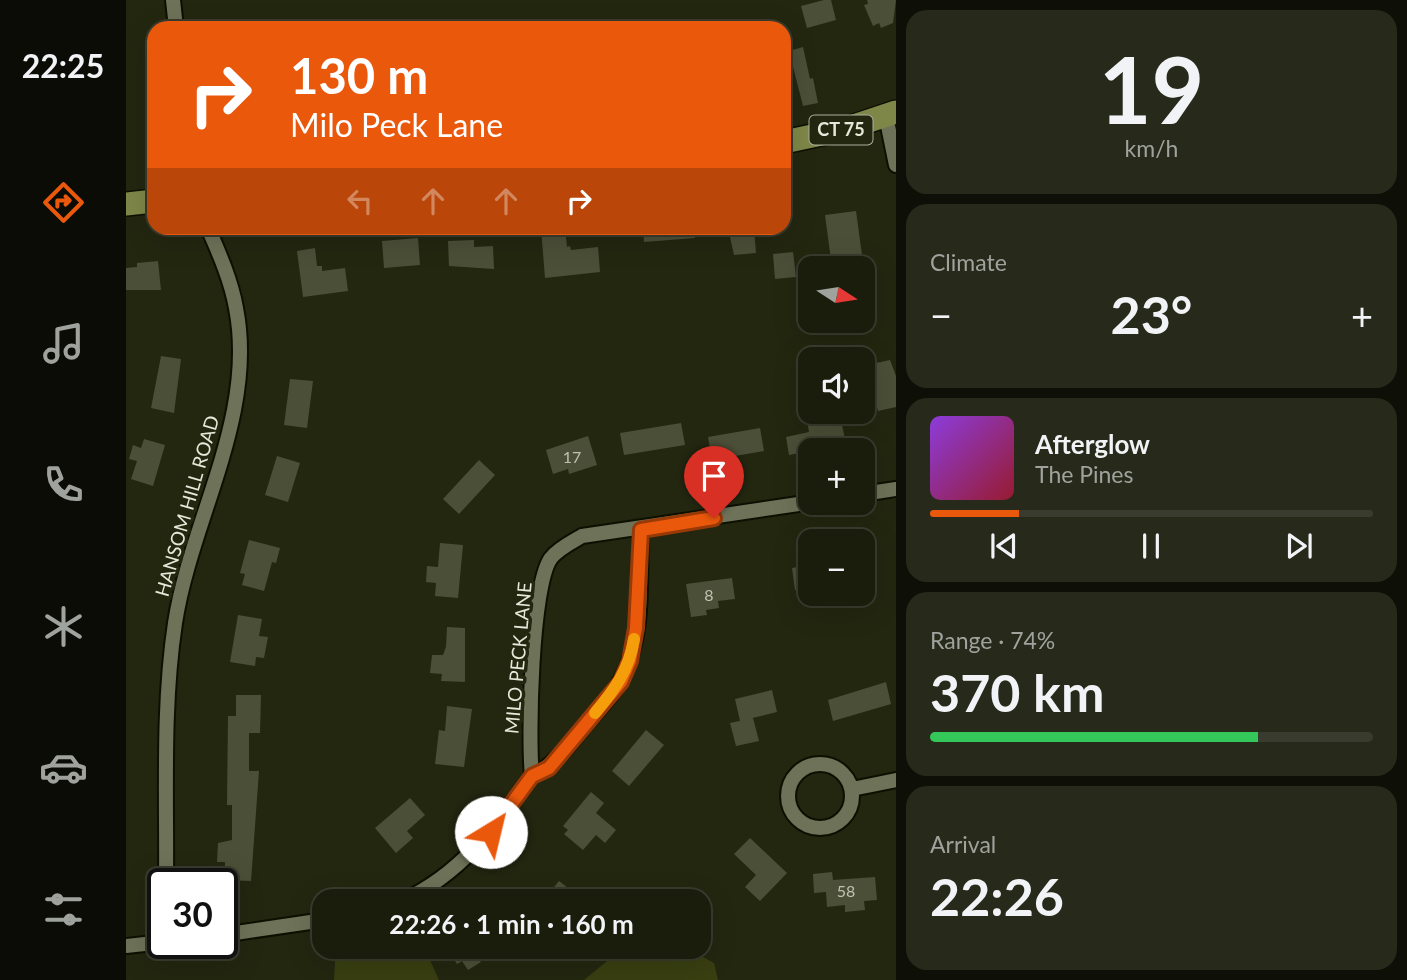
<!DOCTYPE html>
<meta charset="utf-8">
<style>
:root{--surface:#1a1d0c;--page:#272a1a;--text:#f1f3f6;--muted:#9fa29d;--line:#383b2d;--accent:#ea580c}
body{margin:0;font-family:Lato,sans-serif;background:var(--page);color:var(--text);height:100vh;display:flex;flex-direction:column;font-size:26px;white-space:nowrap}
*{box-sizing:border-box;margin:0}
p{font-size:23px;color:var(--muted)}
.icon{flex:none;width:38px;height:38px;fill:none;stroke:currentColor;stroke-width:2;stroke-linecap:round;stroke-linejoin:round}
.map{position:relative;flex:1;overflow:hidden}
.panel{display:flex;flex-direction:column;gap:10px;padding:10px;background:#0e1007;width:511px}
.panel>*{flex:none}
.banner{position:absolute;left:21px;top:21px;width:644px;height:214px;border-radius:21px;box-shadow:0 7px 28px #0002,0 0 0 2px var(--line);background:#ea580c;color:#fff;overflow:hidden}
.needle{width:46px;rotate:102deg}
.tools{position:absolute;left:672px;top:256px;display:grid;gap:14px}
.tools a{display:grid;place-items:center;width:77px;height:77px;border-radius:14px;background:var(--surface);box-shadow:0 7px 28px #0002,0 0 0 2px var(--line);font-size:35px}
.speed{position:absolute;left:21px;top:868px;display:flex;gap:14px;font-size:35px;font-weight:700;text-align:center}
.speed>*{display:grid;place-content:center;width:91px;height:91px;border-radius:50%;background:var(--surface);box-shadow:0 7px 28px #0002,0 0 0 2px var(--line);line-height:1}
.speed .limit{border:4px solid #111;border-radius:10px;background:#fff;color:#111}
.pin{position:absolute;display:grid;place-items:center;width:60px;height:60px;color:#fff;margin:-72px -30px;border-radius:50% 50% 50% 0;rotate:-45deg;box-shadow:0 0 7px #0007}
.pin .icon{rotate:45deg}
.me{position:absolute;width:77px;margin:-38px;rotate:36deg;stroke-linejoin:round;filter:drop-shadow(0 0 5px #0008)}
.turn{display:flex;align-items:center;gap:24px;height:147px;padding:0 28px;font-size:32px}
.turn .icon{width:91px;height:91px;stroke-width:2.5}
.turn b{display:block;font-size:49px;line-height:60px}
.lanes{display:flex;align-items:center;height:66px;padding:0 28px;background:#0003;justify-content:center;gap:35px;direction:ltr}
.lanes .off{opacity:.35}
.big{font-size:52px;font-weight:700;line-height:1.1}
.panel .tile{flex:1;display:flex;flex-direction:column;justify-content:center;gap:10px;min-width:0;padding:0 24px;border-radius:21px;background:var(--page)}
.panel .dial{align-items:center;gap:0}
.dial b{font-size:91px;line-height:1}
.song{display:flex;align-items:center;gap:21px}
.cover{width:84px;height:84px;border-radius:10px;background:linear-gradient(135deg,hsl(270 70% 55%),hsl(350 70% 35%))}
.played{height:7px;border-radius:4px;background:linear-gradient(90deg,var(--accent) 20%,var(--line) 20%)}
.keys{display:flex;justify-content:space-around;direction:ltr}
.heat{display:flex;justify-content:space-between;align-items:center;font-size:38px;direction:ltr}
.charge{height:10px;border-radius:5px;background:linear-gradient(90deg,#34c759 74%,var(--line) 0)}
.trip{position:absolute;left:186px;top:889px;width:399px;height:70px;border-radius:21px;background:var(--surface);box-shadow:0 7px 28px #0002,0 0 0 2px var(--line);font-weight:700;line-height:70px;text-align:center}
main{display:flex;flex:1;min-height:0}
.dock{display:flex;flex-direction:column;width:126px;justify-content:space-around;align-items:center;background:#0a0c05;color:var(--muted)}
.dock .icon{width:49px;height:49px}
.dock .active{color:var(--accent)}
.dock b{font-size:32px;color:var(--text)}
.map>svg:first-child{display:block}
</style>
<main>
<nav class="dock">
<b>22:25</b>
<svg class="icon active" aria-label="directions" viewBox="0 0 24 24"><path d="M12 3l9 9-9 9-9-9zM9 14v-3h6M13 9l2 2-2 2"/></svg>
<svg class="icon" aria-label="music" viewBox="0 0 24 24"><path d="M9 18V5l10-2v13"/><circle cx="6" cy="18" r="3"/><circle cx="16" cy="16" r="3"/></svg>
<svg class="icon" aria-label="phone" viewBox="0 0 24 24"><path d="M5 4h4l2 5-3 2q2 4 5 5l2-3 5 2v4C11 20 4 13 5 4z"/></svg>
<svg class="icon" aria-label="climate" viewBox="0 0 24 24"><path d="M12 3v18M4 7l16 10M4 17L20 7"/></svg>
<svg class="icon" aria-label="car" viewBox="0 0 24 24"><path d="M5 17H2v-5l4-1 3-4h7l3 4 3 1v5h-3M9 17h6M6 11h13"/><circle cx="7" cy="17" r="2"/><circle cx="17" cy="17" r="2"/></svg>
<svg class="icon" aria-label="filters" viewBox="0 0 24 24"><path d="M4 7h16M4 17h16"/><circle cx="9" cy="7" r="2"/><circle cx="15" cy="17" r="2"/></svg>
</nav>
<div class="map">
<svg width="770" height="980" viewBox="0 0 770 980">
<rect width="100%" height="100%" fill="#232710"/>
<path fill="#393f11" d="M 210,947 L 298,947 L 313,980 L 208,980 Z
M 498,947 L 559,947 L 588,963 L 592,980 L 458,980 Z"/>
<path fill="#4b4f37" d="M 698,0 L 705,0 L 710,20 L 681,28 L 675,6 Z
M 741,0 L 770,0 L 767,23 L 755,28 L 753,23 L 747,26 L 738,5 L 742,4 Z
M 677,47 L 684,79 L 679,80 L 687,78 L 692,103 L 677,106 L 663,51 Z
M 730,211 L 736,255 L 705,260 L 699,215 Z
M 415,228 L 439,228 L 441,247 L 444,246 L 445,250 L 472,247 L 474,272 L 419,278 Z
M 517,228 L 569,228 L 569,238 L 518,242 Z
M 602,228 L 628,228 L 630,253 L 608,255 Z
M 292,238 L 294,265 L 258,268 L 256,241 Z
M 348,240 L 348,247 L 367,246 L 368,269 L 323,266 L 322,241 Z
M 189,248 L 191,266 L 196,266 L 196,271 L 219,268 L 222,291 L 177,297 L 171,251 Z
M 667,252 L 670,277 L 649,279 L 647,254 Z
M 32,261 L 35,290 L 0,290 L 0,268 L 11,267 L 11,263 Z
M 35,356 L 55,359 L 48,413 L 25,408 Z
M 764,360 L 770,376 L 770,407 L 752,411 L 750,403 L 737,406 L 737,390 L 747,388 L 741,365 Z
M 164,379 L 187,381 L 181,428 L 158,425 Z
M 707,414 L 710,426 L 716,425 L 720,444 L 663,455 L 660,437 L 683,432 L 681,420 Z
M 555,423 L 559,445 L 498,455 L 494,433 Z
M 634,428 L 638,451 L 586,460 L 582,437 Z
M 462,436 L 471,465 L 443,474 L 442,469 L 427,474 L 420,450 Z
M 18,439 L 39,445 L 27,486 L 5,479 L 11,461 L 3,459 L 7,445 L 15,448 Z
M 151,456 L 174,463 L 162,502 L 139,495 Z
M 353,460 L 369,475 L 333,514 L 317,499 Z
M 123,540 L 154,548 L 150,563 L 146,562 L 138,591 L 116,585 L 119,574 L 114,573 Z
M 314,543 L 337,545 L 332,598 L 309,596 L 310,583 L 300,582 L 301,566 L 312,567 Z
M 684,565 L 684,588 L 669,590 L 666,568 Z
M 606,578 L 609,599 L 592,601 L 593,608 L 580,610 L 581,615 L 565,617 L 560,584 Z
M 112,615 L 136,619 L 133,636 L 142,637 L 138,658 L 130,657 L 129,666 L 104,662 Z
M 321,627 L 339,628 L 339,682 L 315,681 L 316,674 L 304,673 L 306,655 L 317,655 L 320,647 Z
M 760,682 L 765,704 L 707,721 L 702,700 Z
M 646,690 L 651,712 L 614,721 L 609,699 Z
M 110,695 L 135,695 L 134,733 L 123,733 L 123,771 L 133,771 L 125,881 L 99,880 L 99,862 L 91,862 L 92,843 L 106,840 L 106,805 L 101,805 L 102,716 L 110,716 Z
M 321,706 L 346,709 L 338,767 L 309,764 L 313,730 L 319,731 Z
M 627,718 L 633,741 L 610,746 L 604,723 Z
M 520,730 L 538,745 L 503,786 L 486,771 Z
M 465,792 L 478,803 L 470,813 L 490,830 L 479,843 L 470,835 L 457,850 L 438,834 L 442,830 L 437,826 Z
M 284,798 L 299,815 L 281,831 L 287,838 L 270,853 L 249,828 Z
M 624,838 L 661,873 L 634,901 L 619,887 L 630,875 L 608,854 Z
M 706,872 L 707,880 L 749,877 L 751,900 L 738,901 L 739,910 L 719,912 L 719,905 L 701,907 L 700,892 L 688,893 L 687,874 Z
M 433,881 L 459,901 L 417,901 Z
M 320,947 L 357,947 L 348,953 L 355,962 L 342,970 L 336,961 L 331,964 Z"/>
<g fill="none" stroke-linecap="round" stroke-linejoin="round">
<defs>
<path id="street" d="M 47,0 L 50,28
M 760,116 L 770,165
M 737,494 L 770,489
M662 796a32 32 0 1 1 64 0a32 32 0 1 1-64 0Z
M 406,776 C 428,765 441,748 456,729 C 469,713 487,696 496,678 C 519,635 513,577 515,530
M 726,789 L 770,780
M 40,884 C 41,798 36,709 49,623 C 65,519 131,416 110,308 C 105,280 93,253 82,228
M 276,901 C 334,875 370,826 406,776 C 402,739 405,585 425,558 C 433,548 446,542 456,536 L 686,502
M 96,935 L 198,920
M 0,946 L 37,942"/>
<path id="primary" d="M 658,142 L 719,129 L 770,112
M 0,204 L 28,201"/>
</defs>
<use href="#street" stroke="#0d1000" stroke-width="18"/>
<use href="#primary" stroke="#0d1000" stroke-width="26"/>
<use href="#street" stroke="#6d7258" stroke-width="14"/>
<use href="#primary" stroke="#7e8748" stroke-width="23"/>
</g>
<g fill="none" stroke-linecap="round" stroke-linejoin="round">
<defs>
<path id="route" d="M 365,832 L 406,776 L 423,768 L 495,682 L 504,661 L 510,628 L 515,530 L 588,518"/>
</defs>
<use href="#route" stroke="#983908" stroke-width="18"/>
<use href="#route" stroke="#ea580c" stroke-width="12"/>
<path stroke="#f59e0b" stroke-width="12" d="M 469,713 C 489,689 503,670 508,639"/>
</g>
<g text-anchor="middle" stroke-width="7" stroke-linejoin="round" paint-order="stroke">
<g font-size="16" fill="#bfc2b1">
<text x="446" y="463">17</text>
<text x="583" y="601">8</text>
<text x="720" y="897">58</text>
</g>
<rect fill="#232710" stroke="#acaf9d" stroke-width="2" x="683.5" y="115.5" width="63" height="29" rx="5"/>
<g font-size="18" font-weight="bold" fill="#e6e9da">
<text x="715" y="136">CT 75</text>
</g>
<g font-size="19" fill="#e6e9da" stroke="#232710">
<text transform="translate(61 506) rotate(-74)" y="7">HANSOM HILL ROAD</text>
<text transform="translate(392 658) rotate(-85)" y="7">MILO PECK LANE</text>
</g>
</g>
</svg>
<div class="tools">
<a><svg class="needle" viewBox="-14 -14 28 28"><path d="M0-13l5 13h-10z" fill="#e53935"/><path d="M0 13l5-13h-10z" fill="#9fa29d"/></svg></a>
<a><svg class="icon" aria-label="sound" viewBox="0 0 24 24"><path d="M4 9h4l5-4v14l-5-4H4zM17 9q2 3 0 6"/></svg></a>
<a>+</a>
<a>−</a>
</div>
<div class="speed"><div class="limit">30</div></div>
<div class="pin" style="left:588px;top:518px;background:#d93025"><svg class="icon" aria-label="arrive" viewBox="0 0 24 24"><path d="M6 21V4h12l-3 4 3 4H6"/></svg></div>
<svg class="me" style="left:365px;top:832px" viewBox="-20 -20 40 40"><circle r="19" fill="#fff"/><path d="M0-13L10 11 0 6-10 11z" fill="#ea580c"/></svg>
<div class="trip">22:26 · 1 min · 160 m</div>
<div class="banner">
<div class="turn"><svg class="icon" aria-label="right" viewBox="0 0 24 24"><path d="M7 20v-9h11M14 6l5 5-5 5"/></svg><div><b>130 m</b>Milo Peck Lane</div></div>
<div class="lanes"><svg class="icon off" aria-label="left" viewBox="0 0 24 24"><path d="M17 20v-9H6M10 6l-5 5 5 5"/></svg><svg class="icon off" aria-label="ahead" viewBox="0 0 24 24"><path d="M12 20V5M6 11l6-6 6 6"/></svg><svg class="icon off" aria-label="ahead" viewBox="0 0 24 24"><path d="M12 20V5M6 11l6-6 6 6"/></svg><svg class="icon" aria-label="right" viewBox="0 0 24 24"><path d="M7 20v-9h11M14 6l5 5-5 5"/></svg></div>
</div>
</div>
<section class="panel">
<div class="tile dial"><b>19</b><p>km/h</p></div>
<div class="tile"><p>Climate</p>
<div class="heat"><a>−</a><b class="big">23°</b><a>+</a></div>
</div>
<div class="tile">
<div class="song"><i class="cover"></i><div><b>Afterglow</b><p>The Pines</p></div></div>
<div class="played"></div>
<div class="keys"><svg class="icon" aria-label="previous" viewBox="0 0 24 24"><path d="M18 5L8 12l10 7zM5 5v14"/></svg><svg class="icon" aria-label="pause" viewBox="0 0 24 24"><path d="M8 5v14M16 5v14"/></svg><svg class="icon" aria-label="next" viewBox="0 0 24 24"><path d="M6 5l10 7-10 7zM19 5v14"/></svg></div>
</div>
<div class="tile"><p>Range · 74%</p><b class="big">370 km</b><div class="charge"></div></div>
<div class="tile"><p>Arrival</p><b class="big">22:26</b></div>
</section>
</main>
